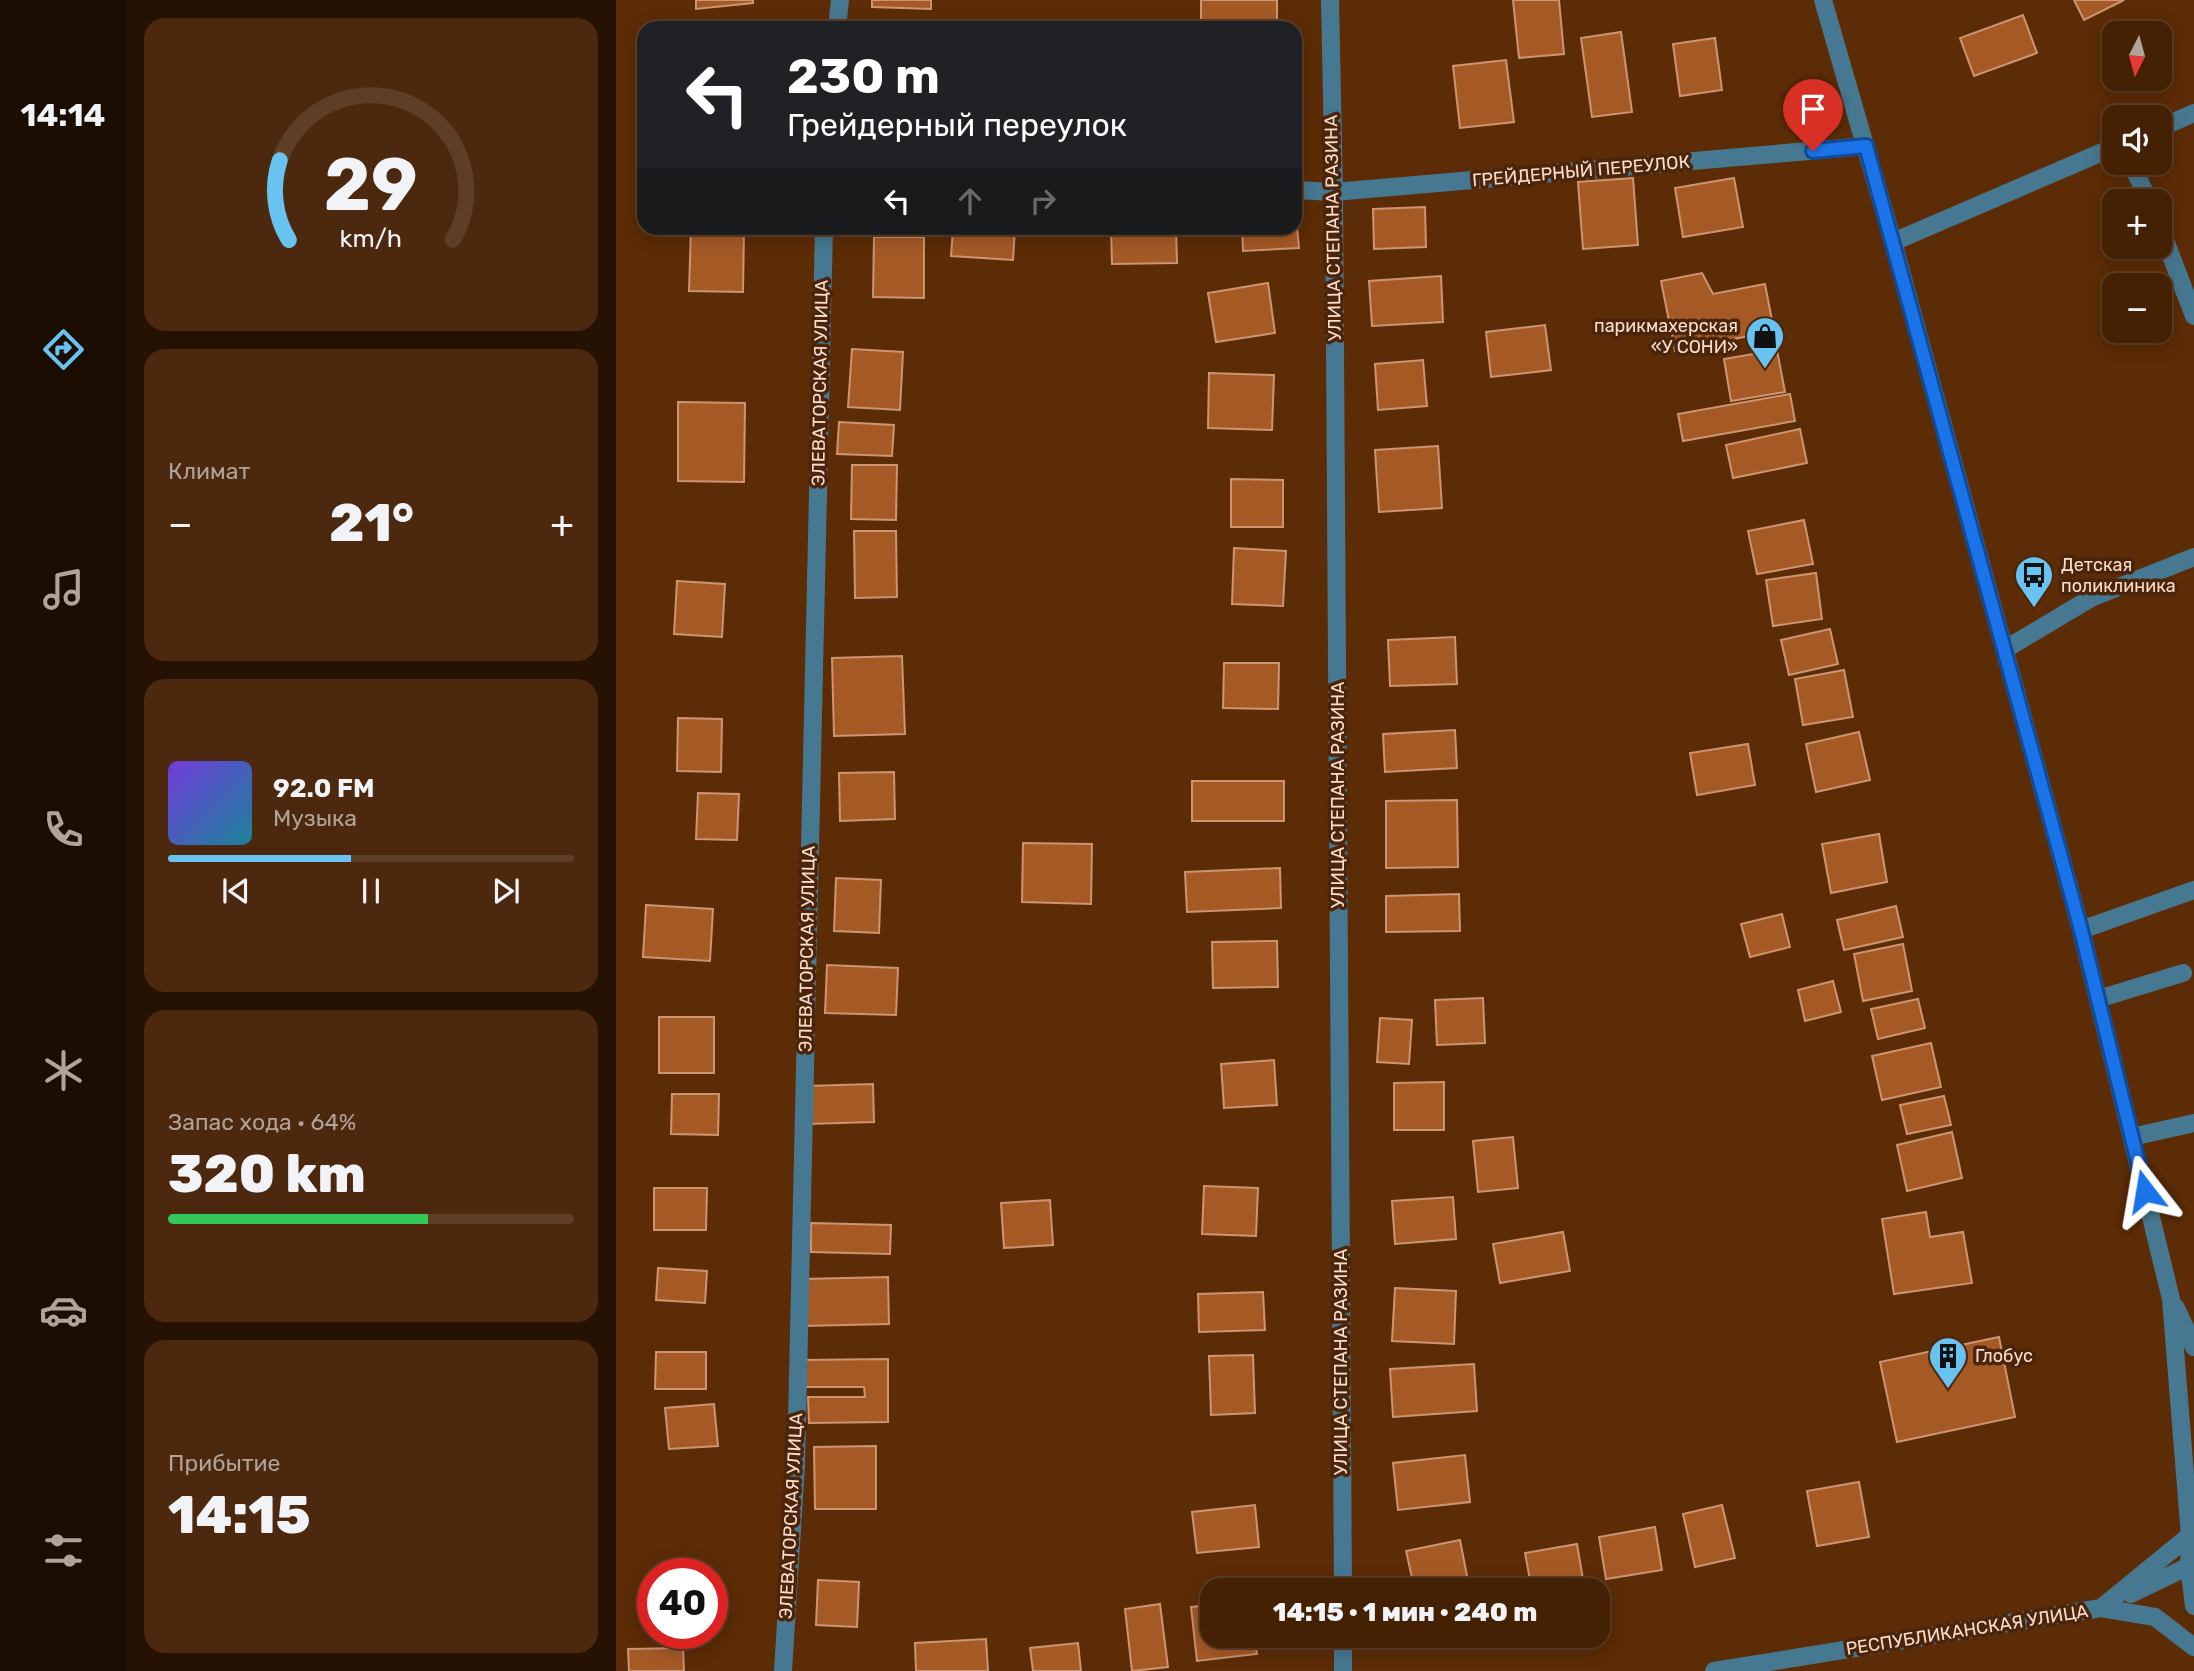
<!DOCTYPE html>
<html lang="ru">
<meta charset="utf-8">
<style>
:root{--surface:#452104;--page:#4c290e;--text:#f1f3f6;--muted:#b0a39a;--line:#5d3e26;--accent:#69c3f1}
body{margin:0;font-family:Rubik,sans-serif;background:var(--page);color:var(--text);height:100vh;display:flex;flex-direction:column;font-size:26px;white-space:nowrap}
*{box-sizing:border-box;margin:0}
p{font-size:23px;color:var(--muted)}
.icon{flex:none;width:38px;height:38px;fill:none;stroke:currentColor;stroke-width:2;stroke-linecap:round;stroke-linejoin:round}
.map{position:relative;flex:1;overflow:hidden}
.details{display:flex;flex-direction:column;gap:18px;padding:18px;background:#261202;width:490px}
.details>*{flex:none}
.guide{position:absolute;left:21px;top:21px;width:665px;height:214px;border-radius:21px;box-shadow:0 4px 18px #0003,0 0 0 2px var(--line);background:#202124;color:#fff;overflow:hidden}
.needle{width:46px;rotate:186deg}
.buttons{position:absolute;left:1486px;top:21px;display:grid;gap:14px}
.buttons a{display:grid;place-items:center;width:70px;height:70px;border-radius:14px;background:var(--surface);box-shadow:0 4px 18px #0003,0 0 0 2px var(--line);font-size:35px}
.speed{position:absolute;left:21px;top:1558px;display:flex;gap:14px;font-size:35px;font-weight:700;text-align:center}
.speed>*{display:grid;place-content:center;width:91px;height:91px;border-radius:50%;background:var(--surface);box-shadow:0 4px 18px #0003,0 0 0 2px var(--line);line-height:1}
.speed .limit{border:10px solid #d22;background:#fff;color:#111}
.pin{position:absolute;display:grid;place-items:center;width:60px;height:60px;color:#fff;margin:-72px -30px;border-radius:50% 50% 50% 0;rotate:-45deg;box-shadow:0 0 7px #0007}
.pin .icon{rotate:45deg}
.me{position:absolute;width:77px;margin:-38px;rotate:346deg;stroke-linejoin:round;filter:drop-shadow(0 0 5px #0008)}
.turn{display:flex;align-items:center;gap:24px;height:147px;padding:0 35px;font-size:32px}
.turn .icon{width:91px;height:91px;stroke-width:2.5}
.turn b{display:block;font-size:49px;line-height:60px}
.lanes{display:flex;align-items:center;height:66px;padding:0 35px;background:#0003;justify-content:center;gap:35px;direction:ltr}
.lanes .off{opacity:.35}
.big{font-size:52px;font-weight:800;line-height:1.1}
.details .tile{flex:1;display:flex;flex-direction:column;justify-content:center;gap:10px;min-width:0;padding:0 24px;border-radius:21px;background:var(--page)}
.details .dial{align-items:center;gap:0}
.dial svg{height:182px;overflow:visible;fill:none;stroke:var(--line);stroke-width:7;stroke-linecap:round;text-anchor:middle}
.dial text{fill:var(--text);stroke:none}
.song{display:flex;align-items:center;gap:21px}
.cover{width:84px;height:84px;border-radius:10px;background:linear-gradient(135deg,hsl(260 70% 55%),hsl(190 70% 35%))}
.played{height:7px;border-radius:4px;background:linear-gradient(90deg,var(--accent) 45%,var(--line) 45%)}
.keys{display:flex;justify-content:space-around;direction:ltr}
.heat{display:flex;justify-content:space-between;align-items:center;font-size:38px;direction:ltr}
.charge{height:10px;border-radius:5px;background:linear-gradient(90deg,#34c759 64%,var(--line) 0)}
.trip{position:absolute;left:584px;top:1578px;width:410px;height:70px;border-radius:21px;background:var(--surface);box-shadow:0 4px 18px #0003,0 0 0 2px var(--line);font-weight:800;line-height:70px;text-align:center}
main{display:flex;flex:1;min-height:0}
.tab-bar{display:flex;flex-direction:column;width:126px;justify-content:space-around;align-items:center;background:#1c0d02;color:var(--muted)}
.tab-bar .icon{width:49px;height:49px}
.tab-bar .active{color:var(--accent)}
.tab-bar b{font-size:32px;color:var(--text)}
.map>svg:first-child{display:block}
</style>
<main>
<nav class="tab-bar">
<b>14:14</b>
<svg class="icon active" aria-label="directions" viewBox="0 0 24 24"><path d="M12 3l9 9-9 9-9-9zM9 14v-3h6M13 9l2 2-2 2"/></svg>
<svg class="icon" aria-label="music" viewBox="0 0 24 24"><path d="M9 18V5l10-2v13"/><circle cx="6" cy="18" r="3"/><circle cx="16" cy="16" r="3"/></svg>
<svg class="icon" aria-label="phone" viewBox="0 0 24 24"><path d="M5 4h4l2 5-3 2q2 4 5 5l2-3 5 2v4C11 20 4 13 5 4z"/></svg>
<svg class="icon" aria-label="climate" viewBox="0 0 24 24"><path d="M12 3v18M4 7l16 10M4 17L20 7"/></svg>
<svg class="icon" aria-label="car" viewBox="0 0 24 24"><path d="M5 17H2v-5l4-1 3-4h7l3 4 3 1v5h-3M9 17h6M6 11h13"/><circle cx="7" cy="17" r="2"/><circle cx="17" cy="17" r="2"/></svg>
<svg class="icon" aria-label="filters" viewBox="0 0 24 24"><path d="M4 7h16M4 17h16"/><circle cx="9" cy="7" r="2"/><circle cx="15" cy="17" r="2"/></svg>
</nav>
<section class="details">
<div class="tile dial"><svg viewBox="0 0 100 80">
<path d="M14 69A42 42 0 1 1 86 69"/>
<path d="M14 69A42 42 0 0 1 10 34" stroke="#69c3f1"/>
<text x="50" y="56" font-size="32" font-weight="700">29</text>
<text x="50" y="72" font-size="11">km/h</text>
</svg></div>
<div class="tile"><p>Климат</p>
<div class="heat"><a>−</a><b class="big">21°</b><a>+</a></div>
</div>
<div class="tile">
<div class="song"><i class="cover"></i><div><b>92.0 FM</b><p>Музыка</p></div></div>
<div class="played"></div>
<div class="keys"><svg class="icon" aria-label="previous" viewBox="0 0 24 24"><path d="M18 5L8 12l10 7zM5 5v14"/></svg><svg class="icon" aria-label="pause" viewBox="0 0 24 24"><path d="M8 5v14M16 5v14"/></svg><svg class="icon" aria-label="next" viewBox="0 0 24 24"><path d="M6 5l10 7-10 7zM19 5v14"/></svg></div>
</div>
<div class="tile"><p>Запас хода · 64%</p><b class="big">320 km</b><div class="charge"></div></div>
<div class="tile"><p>Прибытие</p><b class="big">14:15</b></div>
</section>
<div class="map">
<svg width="1578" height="1671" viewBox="0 0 1578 1671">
<rect width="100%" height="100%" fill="#5c2c06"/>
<path fill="#a55a26" stroke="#cd9471" stroke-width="2" d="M 80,0 L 137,0 L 137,3 L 80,9 Z
M 256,0 L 315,0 L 315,9 L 256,7 Z
M 585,0 L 661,0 L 661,28 L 585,28 Z
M 897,0 L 943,0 L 948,54 L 903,58 Z
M 1458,0 L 1508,0 L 1468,20 Z
M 1407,15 L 1421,53 L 1358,76 L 1344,38 Z
M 1005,32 L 1016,112 L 976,117 L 965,38 Z
M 1099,38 L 1106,90 L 1064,96 L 1057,44 Z
M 890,60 L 898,122 L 844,128 L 837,66 Z
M 1017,178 L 1022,245 L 967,249 L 962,182 Z
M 1118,178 L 1127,227 L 1067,237 L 1059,188 Z
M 679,205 L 683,248 L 627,251 L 626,228 L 679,228 Z
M 809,207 L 810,247 L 758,249 L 757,209 Z
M 75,228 L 128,228 L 127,292 L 73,291 Z
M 337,228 L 399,228 L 397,260 L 335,256 Z
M 495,228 L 560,228 L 561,263 L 496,264 Z
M 258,237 L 308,237 L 308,298 L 257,297 Z
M 1086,273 L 1097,294 L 1149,284 L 1158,331 L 1059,351 L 1045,281 Z
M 825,276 L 827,322 L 756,326 L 753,281 Z
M 652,283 L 659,333 L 600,342 L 592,293 Z
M 929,325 L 935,370 L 875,377 L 870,332 Z
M 236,349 L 287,352 L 284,410 L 232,407 Z
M 1161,350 L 1169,392 L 1115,401 L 1108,359 Z
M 807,360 L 811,406 L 762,410 L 759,364 Z
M 593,373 L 658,375 L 656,430 L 592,428 Z
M 1174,394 L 1179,421 L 1067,441 L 1062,414 Z
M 62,402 L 129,403 L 128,482 L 62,481 Z
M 223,422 L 278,425 L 276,456 L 221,454 Z
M 1184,429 L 1191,463 L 1117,478 L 1110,445 Z
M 822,446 L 826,508 L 763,512 L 759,450 Z
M 236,465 L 281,465 L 280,520 L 235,519 Z
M 615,479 L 667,480 L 667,527 L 615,527 Z
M 1188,520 L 1197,564 L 1141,574 L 1132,531 Z
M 238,531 L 280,531 L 281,597 L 239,598 Z
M 618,548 L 670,551 L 667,606 L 616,604 Z
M 1200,573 L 1206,619 L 1157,626 L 1150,580 Z
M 61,581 L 109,584 L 106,637 L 58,634 Z
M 1214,629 L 1222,664 L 1173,675 L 1165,640 Z
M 839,637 L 841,684 L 774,686 L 772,640 Z
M 286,656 L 289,734 L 218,736 L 216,658 Z
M 608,663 L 663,663 L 662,709 L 607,708 Z
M 1228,670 L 1237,717 L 1187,725 L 1179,679 Z
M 62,718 L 106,719 L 105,772 L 61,771 Z
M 839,730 L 841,768 L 769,772 L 767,734 Z
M 1243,732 L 1254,780 L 1200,792 L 1190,744 Z
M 1132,744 L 1139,785 L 1081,795 L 1074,753 Z
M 278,772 L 279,819 L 224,821 L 223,773 Z
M 576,781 L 668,781 L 668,821 L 576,821 Z
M 82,793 L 123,794 L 121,840 L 80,839 Z
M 841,800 L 842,867 L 770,868 L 770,801 Z
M 1263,834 L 1271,882 L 1215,893 L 1206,844 Z
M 407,843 L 476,844 L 475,904 L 406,902 Z
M 664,868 L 665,908 L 571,912 L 569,872 Z
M 220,878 L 265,880 L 263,933 L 218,931 Z
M 843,894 L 844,931 L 770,932 L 770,896 Z
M 30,905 L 97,909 L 94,961 L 27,957 Z
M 1280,906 L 1287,937 L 1228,950 L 1221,920 Z
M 1166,914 L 1174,947 L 1134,957 L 1125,924 Z
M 661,941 L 662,987 L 597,988 L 596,942 Z
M 1287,944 L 1296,991 L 1247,1001 L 1238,954 Z
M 211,965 L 282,968 L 280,1015 L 209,1013 Z
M 1217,981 L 1225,1012 L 1189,1021 L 1182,990 Z
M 867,998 L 869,1043 L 821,1045 L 819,1000 Z
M 1302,999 L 1309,1028 L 1262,1039 L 1255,1009 Z
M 43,1017 L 98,1017 L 98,1073 L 43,1073 Z
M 764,1018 L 796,1020 L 793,1064 L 761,1062 Z
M 1315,1043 L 1325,1087 L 1266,1100 L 1256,1056 Z
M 658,1060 L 661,1105 L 608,1108 L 605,1064 Z
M 828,1082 L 828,1130 L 778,1130 L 778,1083 Z
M 257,1084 L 258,1122 L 191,1124 L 190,1086 Z
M 56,1094 L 103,1094 L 102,1135 L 55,1134 Z
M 1328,1096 L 1335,1125 L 1291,1134 L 1284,1105 Z
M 1336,1132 L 1346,1178 L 1291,1191 L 1281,1145 Z
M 897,1137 L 902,1188 L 862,1192 L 857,1141 Z
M 588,1186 L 642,1188 L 640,1236 L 586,1234 Z
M 38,1188 L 91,1188 L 90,1230 L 38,1230 Z
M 837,1197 L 840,1239 L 779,1244 L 776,1201 Z
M 434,1200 L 437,1245 L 388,1248 L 385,1203 Z
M 1310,1212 L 1314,1237 L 1347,1232 L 1356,1283 L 1278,1294 L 1266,1219 Z
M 195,1223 L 275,1225 L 274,1254 L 195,1252 Z
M 947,1232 L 954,1271 L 884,1283 L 877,1244 Z
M 42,1268 L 91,1271 L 89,1303 L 40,1300 Z
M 272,1277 L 273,1324 L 187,1326 L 186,1279 Z
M 779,1288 L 840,1291 L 838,1344 L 776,1341 Z
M 647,1292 L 649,1330 L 583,1332 L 582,1294 Z
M 1383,1337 L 1399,1417 L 1281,1442 L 1264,1362 Z
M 40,1352 L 90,1352 L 90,1389 L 39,1389 Z
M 637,1355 L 639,1413 L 595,1415 L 593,1356 Z
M 272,1359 L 272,1422 L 193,1423 L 192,1397 L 249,1397 L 248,1387 L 185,1387 L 185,1360 Z
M 858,1364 L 861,1411 L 777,1417 L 774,1369 Z
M 98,1404 L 102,1446 L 53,1449 L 49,1408 Z
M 260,1446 L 260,1509 L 199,1509 L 198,1447 Z
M 849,1455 L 854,1502 L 782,1510 L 777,1463 Z
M 1243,1482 L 1253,1537 L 1201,1546 L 1191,1491 Z
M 639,1505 L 643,1547 L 581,1553 L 576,1512 Z
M 1106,1505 L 1119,1558 L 1079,1567 L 1067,1514 Z
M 1039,1527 L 1046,1570 L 990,1579 L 983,1537 Z
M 844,1540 L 854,1591 L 799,1591 L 790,1551 Z
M 961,1544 L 969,1591 L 916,1591 L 909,1553 Z
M 202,1580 L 243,1582 L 241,1627 L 200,1625 Z
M 544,1604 L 552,1667 L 516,1671 L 509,1609 Z
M 597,1605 L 597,1636 L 638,1636 L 641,1654 L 581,1661 L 575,1607 Z
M 370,1639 L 372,1671 L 300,1671 L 299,1643 Z
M 462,1643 L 465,1671 L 417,1671 L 414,1648 Z
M 67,1648 L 68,1671 L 13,1671 L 12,1649 Z"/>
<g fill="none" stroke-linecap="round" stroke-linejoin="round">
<path stroke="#477891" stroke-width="18" d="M 714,0 L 718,192 L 727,1591
M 1207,0 L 1277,242 L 1465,930 L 1555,1299 L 1574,1537 L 1573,1566 L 1578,1606
M 221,28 L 224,0
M 1544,128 L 1578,113
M 1515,163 L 1533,201
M 679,190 L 718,192 L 1250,146
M 1544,227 L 1578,316
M 1277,242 L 1498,147
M 1388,650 L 1475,598 L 1578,557
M 1465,930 L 1578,890
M 1482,999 L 1567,973
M 1516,1137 L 1578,1123
M 1560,1308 L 1578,1347
M 1515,1594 L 1573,1566 L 1578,1565
M 1485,1608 L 1539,1617 L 1578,1647
M 727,1636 L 727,1671
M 167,1671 L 180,1465 L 208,228
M 1098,1671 L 1485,1608 L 1578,1532"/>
</g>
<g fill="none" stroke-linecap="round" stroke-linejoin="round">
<defs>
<path id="route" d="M 1197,151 L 1250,146 L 1465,930 L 1529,1191"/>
</defs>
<use href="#route" stroke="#114b97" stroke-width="18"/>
<use href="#route" stroke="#1a73e8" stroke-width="12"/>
</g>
<defs>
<symbol id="shop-pin" viewBox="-11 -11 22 30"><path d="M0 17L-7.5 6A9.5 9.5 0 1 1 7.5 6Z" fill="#69c3f1" stroke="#4a250b"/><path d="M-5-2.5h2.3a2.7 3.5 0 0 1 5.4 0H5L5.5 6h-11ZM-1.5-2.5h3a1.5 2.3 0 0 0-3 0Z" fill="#111"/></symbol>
<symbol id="bus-pin" viewBox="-11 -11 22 30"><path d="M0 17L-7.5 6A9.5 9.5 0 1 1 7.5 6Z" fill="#69c3f1" stroke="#4a250b"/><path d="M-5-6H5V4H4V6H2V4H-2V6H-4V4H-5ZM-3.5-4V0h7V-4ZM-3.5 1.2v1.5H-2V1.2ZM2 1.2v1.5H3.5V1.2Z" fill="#111"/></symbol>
<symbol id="building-pin" viewBox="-11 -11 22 30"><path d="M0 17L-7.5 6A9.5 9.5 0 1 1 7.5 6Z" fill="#69c3f1" stroke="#4a250b"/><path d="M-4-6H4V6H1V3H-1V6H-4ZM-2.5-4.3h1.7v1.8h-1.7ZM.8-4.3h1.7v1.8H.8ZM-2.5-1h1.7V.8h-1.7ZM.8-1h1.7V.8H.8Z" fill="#111"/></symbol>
</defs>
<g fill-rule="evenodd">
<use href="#shop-pin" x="1127" y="314" width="44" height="60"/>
<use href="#bus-pin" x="1396" y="553" width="44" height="60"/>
<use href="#building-pin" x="1310" y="1334" width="44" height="60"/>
</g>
<g text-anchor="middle" stroke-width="7" stroke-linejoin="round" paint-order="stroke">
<g font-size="18" fill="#fcddcb" stroke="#4a250b">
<text transform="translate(965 171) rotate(-5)" y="6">ГРЕЙДЕРНЫЙ ПЕРЕУЛОК</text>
<text transform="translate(717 228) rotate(-91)" y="6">УЛИЦА СТЕПАНА РАЗИНА</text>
<text transform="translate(204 383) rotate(-89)" y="6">ЭЛЕВАТОРСКАЯ УЛИЦА</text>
<text transform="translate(722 795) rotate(-90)" y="6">УЛИЦА СТЕПАНА РАЗИНА</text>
<text transform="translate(191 949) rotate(-89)" y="6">ЭЛЕВАТОРСКАЯ УЛИЦА</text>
<text transform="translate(725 1362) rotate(-90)" y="6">УЛИЦА СТЕПАНА РАЗИНА</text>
<text transform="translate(175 1516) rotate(-87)" y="6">ЭЛЕВАТОРСКАЯ УЛИЦА</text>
<text transform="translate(1351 1630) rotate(-9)" y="6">РЕСПУБЛИКАНСКАЯ УЛИЦА</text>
</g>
<g font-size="18" fill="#fcddcb" stroke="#4a250b" text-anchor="start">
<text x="1122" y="332" text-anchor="end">парикмахерская<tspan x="1122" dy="21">«У СОНИ»</tspan></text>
<text x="1445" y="571">Детская<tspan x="1445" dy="21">поликлиника</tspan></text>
<text x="1359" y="1362">Глобус</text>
</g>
</g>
</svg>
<div class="buttons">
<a><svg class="needle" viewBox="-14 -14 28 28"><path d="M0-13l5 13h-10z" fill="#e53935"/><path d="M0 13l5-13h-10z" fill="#b0a39a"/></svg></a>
<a><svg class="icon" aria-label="sound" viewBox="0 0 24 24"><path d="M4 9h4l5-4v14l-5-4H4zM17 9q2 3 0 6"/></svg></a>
<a>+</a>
<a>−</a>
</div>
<div class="speed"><div class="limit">40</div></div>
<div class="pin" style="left:1197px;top:151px;background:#d93025"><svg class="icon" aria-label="arrive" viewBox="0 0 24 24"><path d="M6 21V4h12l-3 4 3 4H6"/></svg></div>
<svg class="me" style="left:1529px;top:1191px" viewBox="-20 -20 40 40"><path d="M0-17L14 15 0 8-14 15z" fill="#1a73e8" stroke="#fff" stroke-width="4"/></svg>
<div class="trip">14:15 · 1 мин · 240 m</div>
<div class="guide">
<div class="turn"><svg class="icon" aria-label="left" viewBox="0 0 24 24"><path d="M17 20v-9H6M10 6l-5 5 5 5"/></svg><div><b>230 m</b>Грейдерный переулок</div></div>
<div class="lanes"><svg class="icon" aria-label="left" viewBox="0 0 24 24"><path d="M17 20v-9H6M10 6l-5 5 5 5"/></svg><svg class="icon off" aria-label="ahead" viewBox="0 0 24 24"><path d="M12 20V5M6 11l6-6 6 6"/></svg><svg class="icon off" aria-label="right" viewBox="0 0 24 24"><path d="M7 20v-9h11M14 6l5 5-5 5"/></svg></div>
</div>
</div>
</main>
